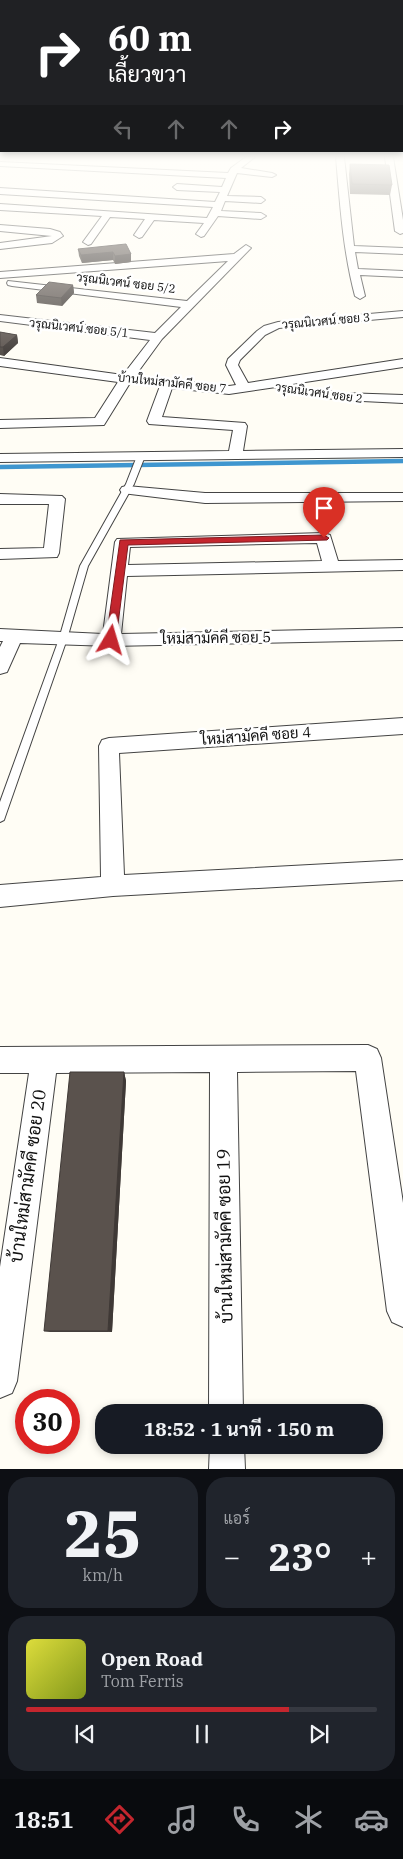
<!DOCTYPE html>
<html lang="th">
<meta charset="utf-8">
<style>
:root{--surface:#171b24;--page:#20242c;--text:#f1f3f6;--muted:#9ea1a6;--line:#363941;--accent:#c4262e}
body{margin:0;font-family:"IBM Plex Serif",Sarabun,serif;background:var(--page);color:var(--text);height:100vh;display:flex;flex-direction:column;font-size:19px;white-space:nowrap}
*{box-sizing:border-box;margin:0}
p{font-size:16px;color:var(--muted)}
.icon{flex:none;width:28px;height:28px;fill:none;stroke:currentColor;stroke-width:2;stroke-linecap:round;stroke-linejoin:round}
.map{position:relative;height:1469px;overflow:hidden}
.side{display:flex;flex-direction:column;gap:8px;padding:8px;background:#0d0f14;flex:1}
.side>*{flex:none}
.banner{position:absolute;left:0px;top:0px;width:404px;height:152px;box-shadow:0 2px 8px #0003;background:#202124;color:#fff;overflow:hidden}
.speed{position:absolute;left:15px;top:1389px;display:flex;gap:10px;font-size:25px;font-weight:700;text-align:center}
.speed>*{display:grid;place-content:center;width:65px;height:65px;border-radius:50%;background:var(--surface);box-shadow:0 2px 8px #0003;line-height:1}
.speed .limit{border:8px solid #d22;background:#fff;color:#111}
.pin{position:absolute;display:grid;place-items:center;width:42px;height:42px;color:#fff;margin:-51px -21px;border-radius:50% 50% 50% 0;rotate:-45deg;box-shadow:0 0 5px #0007}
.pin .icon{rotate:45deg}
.me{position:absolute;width:55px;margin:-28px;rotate:7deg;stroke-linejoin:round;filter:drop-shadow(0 0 4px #0008)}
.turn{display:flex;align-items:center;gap:18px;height:105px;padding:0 25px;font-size:22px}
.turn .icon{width:65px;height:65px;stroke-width:2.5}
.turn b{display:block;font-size:35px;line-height:42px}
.lanes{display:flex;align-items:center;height:48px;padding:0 25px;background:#0003;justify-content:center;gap:25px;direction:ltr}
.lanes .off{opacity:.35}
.big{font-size:38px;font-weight:700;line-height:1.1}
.side .tile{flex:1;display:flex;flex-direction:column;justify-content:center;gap:8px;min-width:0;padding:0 18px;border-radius:20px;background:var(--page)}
.side .dial{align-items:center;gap:0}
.dial b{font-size:65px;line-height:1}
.song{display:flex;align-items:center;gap:15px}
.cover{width:60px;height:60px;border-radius:8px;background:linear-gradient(135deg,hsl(60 70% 55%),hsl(70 70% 35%))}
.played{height:5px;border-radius:2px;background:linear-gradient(90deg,var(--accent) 75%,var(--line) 75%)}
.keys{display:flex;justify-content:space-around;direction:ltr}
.heat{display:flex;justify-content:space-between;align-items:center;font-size:28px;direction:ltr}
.side .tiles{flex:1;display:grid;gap:8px;grid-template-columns:1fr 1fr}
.tile:last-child{grid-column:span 2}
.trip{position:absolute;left:95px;top:1404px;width:288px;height:50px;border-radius:20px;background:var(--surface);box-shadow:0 2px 8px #0003;font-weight:700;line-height:50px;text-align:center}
.tab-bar{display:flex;height:80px;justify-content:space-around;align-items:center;background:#090b0e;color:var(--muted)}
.tab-bar .icon{width:35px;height:35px}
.tab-bar .on{color:var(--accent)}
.tab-bar b{font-size:22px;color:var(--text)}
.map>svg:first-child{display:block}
</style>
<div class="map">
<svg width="403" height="1469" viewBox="0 0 403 1469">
<rect width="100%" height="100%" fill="#fffdf5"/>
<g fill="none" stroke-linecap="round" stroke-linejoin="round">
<path stroke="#3f96cf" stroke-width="4.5" d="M 0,467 L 403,461"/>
<defs>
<path id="service" d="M 141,454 L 145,456 L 134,484 L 88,566 L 67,639 L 5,817 L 4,820 L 0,822 L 0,802 L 59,639 L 80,566 L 126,484 L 137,456 Z"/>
<path id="minor" d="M 246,157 L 255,157 L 241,168 L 272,173 L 276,175 L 272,177 L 237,173 L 227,196 L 261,197 L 265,200 L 261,203 L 225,201 L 221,211 L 261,213 L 266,216 L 261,219 L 218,216 L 204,236 L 201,237 L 196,234 L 204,223 L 154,220 L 142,237 L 139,238 L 134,235 L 145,219 L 110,217 L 91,244 L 88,245 L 83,242 L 102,216 L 0,210 L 0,204 L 207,218 L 213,207 L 0,194 L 0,188 L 215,202 L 220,192 L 177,190 L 173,187 L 177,184 L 222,187 L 226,178 L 0,166 L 0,162 L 228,173 L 231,168 Z
M 336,157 L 344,157 L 354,246 L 403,248 L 403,254 L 355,252 L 358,269 L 403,271 L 403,277 L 360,275 L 365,296 L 360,299 L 355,296 C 343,251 340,204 336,157 Z
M 385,157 L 393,157 L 403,220 L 403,233 L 400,234 L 395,231 Z
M 0,225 L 50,229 L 60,232 L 63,236 L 52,243 L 0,249 L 0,243 L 52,236 L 0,231 Z
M 246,245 L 251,248 L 249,250 L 162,339 L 135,376 L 229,386 L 236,385 L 226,365 L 228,359 L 257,331 L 264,326 L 278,322 L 403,311 L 403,317 L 279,328 L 265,335 L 240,360 L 238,365 L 248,383 L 403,359 L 403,367 L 286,385 L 342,393 L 403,395 L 403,403 L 342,400 L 281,392 L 277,391 L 276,387 L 229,394 L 172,388 L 162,417 L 245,423 L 247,426 L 243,451 L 403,449 L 403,457 L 0,462 L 0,454 L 229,451 L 233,430 L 149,424 L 147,421 L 160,386 L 130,383 L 104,425 L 0,428 L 0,420 L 95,418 L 118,382 L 0,366 L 0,358 L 123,375 L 150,340 L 0,321 L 0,315 L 155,333 L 181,307 L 12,286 L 8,285 L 7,283 L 8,281 L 187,301 L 228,261 L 0,278 L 0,272 L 234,254 Z
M 127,486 L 205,493 L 403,493 L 403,501 L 205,503 L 122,493 L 120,490 L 122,487 Z
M 0,494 L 62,496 L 65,499 L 59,553 L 57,557 L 0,559 L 0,549 L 44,548 L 49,504 L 0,504 Z
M 324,533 L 330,535 L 338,561 L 403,560 L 403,570 L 127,576 L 121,634 L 403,628 L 403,640 L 111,646 L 20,643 L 7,672 L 0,674 L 0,647 L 3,641 L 0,641 L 0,629 L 103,634 L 115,542 L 117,539 ZM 317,543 L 322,561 L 128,565 L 130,547 Z
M 403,718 L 403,734 L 119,753 L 124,875 L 403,860 L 403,880 L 113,896 L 0,907 L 0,885 L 101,877 L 99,746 L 102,740 L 109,738 Z
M 368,1045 L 377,1049 L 381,1058 L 403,1203 L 403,1327 L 392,1322 L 387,1311 L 356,1071 L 237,1072 L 243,1412 L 209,1412 L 210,1072 L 56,1073 L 17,1381 L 12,1393 L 0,1398 L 0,1267 L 29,1073 L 0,1073 L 0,1047 Z
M 210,1445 L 244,1445 L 245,1469 L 209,1469 Z"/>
</defs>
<use href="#service" stroke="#444" stroke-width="2"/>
<use href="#minor" stroke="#444" stroke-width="2"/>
<use href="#service" fill="#fff" fill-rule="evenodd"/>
<use href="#minor" fill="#fff" fill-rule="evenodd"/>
</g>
<path fill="#4d4742" d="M 350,164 L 392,185 L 390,195 L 350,194 L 349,174 Z
M 78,249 L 131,254 L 131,262 L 115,264 L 113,260 L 82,263 L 79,256 Z
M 73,285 L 74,293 L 62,306 L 37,303 L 36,295 Z
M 0,332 L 17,335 L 18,343 L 4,356 L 0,355 Z
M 124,1072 L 126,1081 L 112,1332 L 50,1332 L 44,1331 Z"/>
<path fill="#3f3936" d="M 113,252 L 113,260 L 82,263 L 81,255 Z
M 131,254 L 131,262 L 115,264 L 115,256 Z
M 73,285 L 74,293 L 62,306 L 61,298 Z
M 17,335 L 18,343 L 4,356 L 3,347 Z
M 124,1072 L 126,1081 L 112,1332 L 108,1331 Z"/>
<path fill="#5a524d" stroke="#3f3936" d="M 350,164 L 389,165 L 392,185 L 352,184 Z
M 126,244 L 131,254 L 115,256 L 113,252 L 81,255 L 78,249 Z
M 49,282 L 73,285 L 61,298 L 36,295 Z
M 0,332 L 17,335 L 3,347 L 0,347 Z
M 70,1072 L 124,1072 L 108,1331 L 44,1331 Z"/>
<linearGradient id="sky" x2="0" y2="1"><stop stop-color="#95c6ee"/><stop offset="0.43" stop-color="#fffefa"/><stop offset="1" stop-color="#fffefa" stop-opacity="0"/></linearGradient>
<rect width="403" height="363" fill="url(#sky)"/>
<path fill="#c4262e" stroke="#7f191e" d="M 324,535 L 329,538 L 327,540 L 128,545 L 116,640 L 111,643 L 106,640 L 120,540 Z"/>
<g text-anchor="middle" stroke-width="5" stroke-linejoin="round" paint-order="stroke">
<g font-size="12" fill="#111" stroke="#fff">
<text transform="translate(126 283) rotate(7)" y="4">วรุณนิเวศน์ ซอย 5/2</text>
<text transform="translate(326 321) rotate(-5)" y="4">วรุณนิเวศน์ ซอย 3</text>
<text transform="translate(79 328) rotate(6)" y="4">วรุณนิเวศน์ ซอย 5/1</text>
<text transform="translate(172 383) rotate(6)" y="4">บ้านใหม่สามัคคี ซอย 7</text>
<text transform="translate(319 393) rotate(8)" y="4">วรุณนิเวศน์ ซอย 2</text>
</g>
<g font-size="15" fill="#111" stroke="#fff">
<text transform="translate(216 638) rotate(-1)" y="5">ใหม่สามัคคี ซอย 5</text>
<text transform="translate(256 736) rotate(-4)" y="5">ใหม่สามัคคี ซอย 4</text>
</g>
<g font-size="18" fill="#111" stroke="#fff">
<text transform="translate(28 1176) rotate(-82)" y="6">บ้านใหม่สามัคคี ซอย 20</text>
<text transform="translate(225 1236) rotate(-91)" y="6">บ้านใหม่สามัคคี ซอย 19</text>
</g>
</g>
</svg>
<div class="speed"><div class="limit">30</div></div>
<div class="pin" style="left:324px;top:538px;background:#d93025"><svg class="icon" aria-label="arrive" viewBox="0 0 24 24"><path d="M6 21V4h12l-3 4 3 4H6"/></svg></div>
<svg class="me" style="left:111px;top:640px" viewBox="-20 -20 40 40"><path d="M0-17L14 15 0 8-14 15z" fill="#c4262e" stroke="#fff" stroke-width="4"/></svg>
<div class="trip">18:52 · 1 นาที · 150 m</div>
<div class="banner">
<div class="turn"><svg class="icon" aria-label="right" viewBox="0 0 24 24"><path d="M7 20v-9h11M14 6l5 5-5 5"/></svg><div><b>60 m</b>เลี้ยวขวา</div></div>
<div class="lanes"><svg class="icon off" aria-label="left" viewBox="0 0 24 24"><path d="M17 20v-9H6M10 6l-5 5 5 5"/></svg><svg class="icon off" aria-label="ahead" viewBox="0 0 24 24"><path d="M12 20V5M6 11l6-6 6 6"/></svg><svg class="icon off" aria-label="ahead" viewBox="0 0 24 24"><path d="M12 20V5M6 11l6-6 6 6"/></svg><svg class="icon" aria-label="right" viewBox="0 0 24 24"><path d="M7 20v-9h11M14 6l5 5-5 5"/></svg></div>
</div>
</div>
<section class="side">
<div class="tiles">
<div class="tile dial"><b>25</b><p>km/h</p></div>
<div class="tile"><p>แอร์</p>
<div class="heat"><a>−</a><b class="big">23°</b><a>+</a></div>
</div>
<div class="tile">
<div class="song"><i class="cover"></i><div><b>Open Road</b><p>Tom Ferris</p></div></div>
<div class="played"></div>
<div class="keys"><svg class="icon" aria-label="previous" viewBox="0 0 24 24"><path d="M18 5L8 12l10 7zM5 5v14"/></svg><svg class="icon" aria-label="pause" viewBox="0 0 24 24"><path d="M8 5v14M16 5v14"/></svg><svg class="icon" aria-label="next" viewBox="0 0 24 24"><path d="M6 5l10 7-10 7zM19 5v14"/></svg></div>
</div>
</div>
</section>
<nav class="tab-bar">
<b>18:51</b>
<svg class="icon on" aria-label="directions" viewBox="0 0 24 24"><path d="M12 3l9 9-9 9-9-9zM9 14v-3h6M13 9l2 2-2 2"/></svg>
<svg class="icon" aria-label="music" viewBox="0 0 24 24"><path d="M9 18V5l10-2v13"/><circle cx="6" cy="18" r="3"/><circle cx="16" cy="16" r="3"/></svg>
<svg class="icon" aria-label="phone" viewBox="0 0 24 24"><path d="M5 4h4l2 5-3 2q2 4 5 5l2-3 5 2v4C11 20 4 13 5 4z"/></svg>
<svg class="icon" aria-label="climate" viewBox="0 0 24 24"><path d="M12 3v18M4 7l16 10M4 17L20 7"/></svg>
<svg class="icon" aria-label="car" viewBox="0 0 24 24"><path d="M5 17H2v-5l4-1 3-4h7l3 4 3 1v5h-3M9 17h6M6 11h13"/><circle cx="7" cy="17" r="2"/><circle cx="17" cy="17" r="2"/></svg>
</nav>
